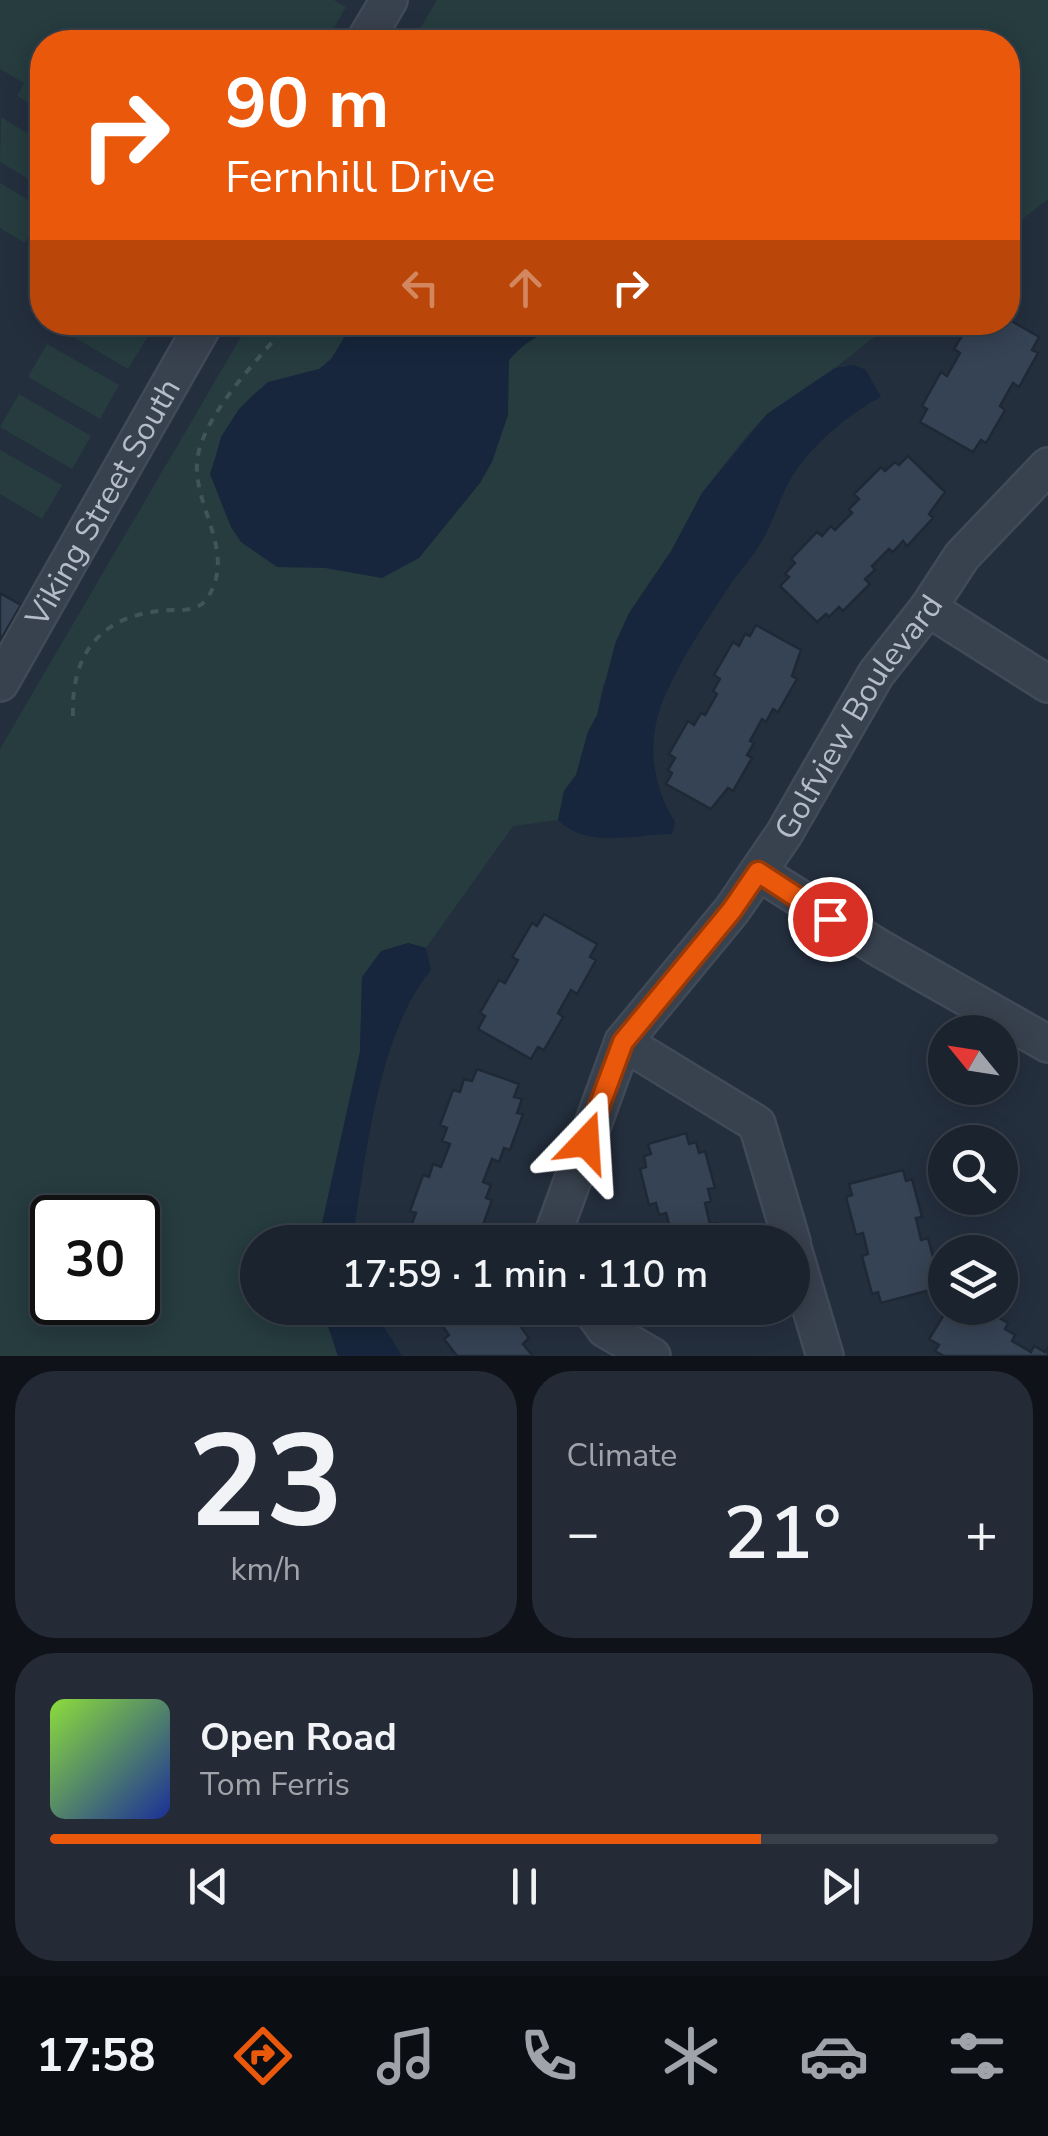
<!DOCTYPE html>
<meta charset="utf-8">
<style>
:root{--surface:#1b232e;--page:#242b36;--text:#f1f3f6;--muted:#a0a4aa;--line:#39404a;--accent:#ea580c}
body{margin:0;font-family:"Nunito Sans",sans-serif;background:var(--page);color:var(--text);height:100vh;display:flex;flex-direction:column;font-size:38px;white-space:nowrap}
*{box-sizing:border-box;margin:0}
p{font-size:32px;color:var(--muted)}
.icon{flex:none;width:55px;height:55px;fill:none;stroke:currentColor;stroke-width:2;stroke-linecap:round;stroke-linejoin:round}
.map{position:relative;height:1356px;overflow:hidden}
.side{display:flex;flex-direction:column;gap:15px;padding:15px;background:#0f1319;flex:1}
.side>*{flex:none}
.banner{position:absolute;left:30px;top:30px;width:990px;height:305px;border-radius:40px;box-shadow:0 5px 25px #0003,0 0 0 2px var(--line);background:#ea580c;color:#fff;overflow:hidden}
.needle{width:65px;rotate:300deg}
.fabs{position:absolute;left:928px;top:1015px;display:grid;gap:20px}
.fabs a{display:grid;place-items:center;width:90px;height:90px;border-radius:50%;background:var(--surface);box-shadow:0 5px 25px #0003,0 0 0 2px var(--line);font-size:50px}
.speed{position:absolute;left:30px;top:1195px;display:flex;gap:20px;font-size:50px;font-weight:700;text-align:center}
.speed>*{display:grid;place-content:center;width:130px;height:130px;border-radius:50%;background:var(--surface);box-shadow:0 5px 25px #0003,0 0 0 2px var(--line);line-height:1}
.speed .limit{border:5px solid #111;border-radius:15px;background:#fff;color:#111}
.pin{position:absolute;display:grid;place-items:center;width:85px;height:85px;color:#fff;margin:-42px;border:5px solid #fff;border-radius:50%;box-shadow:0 2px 10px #0007}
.me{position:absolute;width:110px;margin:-55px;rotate:20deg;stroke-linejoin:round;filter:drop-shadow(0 0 8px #0008)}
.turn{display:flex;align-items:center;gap:35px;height:210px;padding:0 30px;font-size:45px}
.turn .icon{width:130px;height:130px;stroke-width:2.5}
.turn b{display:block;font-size:70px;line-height:85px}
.lanes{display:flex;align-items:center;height:95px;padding:0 30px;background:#0003;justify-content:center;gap:50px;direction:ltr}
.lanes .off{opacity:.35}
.big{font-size:75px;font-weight:600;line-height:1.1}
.side .card{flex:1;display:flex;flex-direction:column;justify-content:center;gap:15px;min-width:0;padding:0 35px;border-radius:40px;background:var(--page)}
.side .dial{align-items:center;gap:0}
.dial b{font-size:130px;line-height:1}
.song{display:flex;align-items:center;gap:30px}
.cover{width:120px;height:120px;border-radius:15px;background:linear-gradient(135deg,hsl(90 70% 55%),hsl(230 70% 35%))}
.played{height:10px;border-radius:5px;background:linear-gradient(90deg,var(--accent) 75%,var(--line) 75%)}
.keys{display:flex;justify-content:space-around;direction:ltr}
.heat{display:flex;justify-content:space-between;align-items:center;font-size:55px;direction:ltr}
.side .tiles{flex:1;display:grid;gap:15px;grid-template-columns:1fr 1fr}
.card:last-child{grid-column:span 2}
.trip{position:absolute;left:240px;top:1225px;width:570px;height:100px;border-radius:50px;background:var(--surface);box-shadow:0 5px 25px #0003,0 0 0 2px var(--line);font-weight:600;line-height:100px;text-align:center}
.tab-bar{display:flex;height:160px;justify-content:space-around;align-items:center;background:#0b0e12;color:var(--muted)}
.tab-bar .icon{width:70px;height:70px}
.tab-bar .on{color:var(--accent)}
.tab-bar b{font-size:45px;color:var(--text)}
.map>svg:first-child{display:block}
</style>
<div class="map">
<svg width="1048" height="1356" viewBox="0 0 1048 1356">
<rect width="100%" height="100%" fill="#242f3e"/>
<path fill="#263c3f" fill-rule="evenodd" d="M 0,0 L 334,0 L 346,7 L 326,42 L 42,42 L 42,110 L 17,96 L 24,83 L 0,69 Z
M 437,0 L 1048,0 L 1048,199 L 1008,231 L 1008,42 L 412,42 Z
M 1,117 L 42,142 L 42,187 L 0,162 Z
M 0,183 L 42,208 L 25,243 L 0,228 Z
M 59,323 L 125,323 L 148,336 L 128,369 L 57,327 Z
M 249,323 L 892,323 L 835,368 L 767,414 L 745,438 L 702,493 L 603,685 L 597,715 L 588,732 L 576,775 L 564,791 L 558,820 L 513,826 L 426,948 L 408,943 L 362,977 L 360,1052 L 318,1242 L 258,1242 L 258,1308 L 322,1308 L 338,1356 L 0,1356 L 0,749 ZM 52,1218 L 138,1218 L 138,1302 L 52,1302 Z
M 47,344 L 119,385 L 100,419 L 28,377 Z
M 19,394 L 91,436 L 72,469 L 0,427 Z
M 0,450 L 62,485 L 42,519 L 0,494 Z"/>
<path fill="#17263c" d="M 353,323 L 571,323 C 546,330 526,340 509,360 L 508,415 L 492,462 L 480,483 L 419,558 L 382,578 L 325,568 L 277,567 L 241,542 L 231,527 L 210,474 L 216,455 L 221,437 L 239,409 L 251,397 L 268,382 L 319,369 L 331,359 Z
M 854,365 L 866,370 L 881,397 C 848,414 816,442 795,472 C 783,488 774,521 762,541 C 753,557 740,570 730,585 C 706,622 668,677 657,719 C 648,755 656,791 675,822 L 672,834 C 632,834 589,850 558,820 L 564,791 L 576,775 L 588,732 L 597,715 L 615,644 L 629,613 L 671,551 L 702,493 L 767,414 L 835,368 Z
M 408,943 L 426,948 L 431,970 C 378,1034 366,1155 353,1236 L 355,1242 L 318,1242 L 360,1052 L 362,977 L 381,951 Z
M 322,1308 L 378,1308 L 384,1327 L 402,1356 L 338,1356 Z"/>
<path fill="#364354" stroke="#1f2835" stroke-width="2.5" d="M 1008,319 L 1039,337 L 1032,350 L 1038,353 L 1019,387 L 1013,383 L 1000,406 L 1005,410 L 986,443 L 981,440 L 973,452 L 920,422 L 927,409 L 922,406 L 941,372 L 947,376 L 960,353 L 954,349 L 970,322 L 1008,322 Z
M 908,456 L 945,492 L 929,514 L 933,518 L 907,546 L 903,541 L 893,552 L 889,549 L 872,566 L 875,570 L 865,579 L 870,584 L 843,611 L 839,607 L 829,617 L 826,614 L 817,622 L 780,586 L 789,577 L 785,574 L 795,563 L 791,559 L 817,532 L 822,536 L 831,526 L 835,530 L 852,513 L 849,509 L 859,499 L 854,494 L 881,467 L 885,471 L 895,462 L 899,465 Z
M 0,593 L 21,605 L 0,641 Z
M 756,625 L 801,650 L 792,676 L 797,679 L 778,712 L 773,709 L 766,722 L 762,719 L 750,741 L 754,743 L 747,755 L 752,758 L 733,791 L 728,788 L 711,809 L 666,784 L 672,773 L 668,770 L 675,758 L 669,754 L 688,721 L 694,725 L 701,713 L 705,715 L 717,694 L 713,691 L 720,679 L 714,675 L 733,642 L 739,646 L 745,634 L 750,636 Z
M 544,914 L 597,944 L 590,957 L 596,960 L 577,994 L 571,990 L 558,1013 L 563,1017 L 544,1050 L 538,1047 L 531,1059 L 478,1029 L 485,1016 L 480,1013 L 499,980 L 505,983 L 518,960 L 512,957 L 532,923 L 537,926 Z
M 477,1069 L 519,1084 L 514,1097 L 522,1099 L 517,1113 L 523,1114 L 510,1150 L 504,1148 L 499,1162 L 492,1159 L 483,1182 L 491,1185 L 486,1198 L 492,1200 L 479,1236 L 473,1234 L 470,1242 L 418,1242 L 414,1241 L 419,1229 L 411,1226 L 416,1213 L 410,1211 L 423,1175 L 429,1177 L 433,1164 L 441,1167 L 450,1144 L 442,1141 L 447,1128 L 440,1125 L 453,1090 L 460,1092 L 464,1079 L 472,1081 Z
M 686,1133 L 689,1144 L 696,1142 L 699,1153 L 705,1151 L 715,1188 L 708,1189 L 711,1201 L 705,1203 L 710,1224 L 717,1223 L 720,1234 L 727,1232 L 730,1242 L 666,1242 L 665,1237 L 672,1235 L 666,1213 L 659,1215 L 656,1203 L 649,1205 L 640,1169 L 646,1167 L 644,1156 L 651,1154 L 648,1144 Z
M 903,1170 L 906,1181 L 912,1179 L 922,1217 L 916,1218 L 921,1240 L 928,1238 L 938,1276 L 931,1277 L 934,1289 L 881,1303 L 878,1292 L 872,1294 L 862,1256 L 868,1254 L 863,1233 L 856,1235 L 846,1197 L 852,1195 L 849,1184 Z
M 513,1308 L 526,1323 L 521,1327 L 529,1338 L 523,1344 L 533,1356 L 457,1356 L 444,1339 L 449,1335 L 441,1324 L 447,1319 L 440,1308 Z
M 948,1308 L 959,1310 L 961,1308 L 982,1308 L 1008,1323 L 1005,1329 L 1015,1335 L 1012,1341 L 1031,1352 L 1034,1346 L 1045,1352 L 1048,1346 L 1048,1356 L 944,1356 L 935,1351 L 939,1345 L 929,1339 Z"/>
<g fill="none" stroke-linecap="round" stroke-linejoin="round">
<defs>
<g id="minor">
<path d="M 364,42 L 389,0"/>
<path d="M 928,608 L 1048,684"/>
<path id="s1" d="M 0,683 L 205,322"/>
<path d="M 758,872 L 881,949 L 1048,1044"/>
<path d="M 623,1042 L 757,1124 L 792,1242"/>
<path id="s2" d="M 550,1242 L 623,1042 L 732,910 L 784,834 L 876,674 L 928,608 L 962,556 L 1048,466"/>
<path d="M 792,1245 L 825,1356"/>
<path d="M 590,1308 L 605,1329 L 652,1356"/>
</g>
</defs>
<use href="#minor" stroke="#414a57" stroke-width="40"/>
<path stroke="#3f5557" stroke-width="4" stroke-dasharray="8 8" stroke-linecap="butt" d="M 73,716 C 71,657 97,618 159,611 C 177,608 197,615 208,597 C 238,550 189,503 198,455 C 207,410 260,358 289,322"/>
<use href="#minor" stroke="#38414e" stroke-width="35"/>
</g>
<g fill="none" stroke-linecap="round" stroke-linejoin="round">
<defs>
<path id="route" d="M 586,1142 L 623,1042 L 732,910 L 758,872 L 830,919"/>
</defs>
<use href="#route" stroke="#983908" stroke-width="25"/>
<use href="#route" stroke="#ea580c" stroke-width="18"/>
</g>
<g text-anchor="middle" stroke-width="10" stroke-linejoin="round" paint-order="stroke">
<g font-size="32" fill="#b4bcc9" stroke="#1d2633">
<text dy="11" stroke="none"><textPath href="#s1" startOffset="208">Viking Street South</textPath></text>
<text dy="11" stroke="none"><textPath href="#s2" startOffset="615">Golfview Boulevard</textPath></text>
</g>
</g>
</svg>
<div class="fabs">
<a><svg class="needle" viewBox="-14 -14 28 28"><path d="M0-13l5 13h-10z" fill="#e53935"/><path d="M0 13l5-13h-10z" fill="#a0a4aa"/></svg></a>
<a><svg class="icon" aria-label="search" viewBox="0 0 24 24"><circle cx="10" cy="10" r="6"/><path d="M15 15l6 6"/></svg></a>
<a><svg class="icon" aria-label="layers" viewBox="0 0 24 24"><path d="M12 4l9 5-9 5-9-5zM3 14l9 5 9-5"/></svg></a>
</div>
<div class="speed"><div class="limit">30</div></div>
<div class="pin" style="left:830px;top:919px;background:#d93025"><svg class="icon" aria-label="arrive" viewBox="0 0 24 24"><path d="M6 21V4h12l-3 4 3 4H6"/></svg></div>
<svg class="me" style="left:586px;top:1142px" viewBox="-20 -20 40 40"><path d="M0-17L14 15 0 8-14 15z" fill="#ea580c" stroke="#fff" stroke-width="4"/></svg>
<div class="trip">17:59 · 1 min · 110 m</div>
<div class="banner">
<div class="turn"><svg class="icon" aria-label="right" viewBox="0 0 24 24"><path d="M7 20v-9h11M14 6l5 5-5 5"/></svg><div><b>90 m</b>Fernhill Drive</div></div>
<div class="lanes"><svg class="icon off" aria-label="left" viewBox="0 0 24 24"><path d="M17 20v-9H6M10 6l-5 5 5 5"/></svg><svg class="icon off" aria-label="ahead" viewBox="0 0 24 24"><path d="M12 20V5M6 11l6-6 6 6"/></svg><svg class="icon" aria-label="right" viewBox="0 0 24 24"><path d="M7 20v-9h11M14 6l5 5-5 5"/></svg></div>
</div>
</div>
<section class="side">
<div class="tiles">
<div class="card dial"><b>23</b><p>km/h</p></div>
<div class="card"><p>Climate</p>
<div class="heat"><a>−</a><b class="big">21°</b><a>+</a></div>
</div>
<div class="card">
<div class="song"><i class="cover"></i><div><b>Open Road</b><p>Tom Ferris</p></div></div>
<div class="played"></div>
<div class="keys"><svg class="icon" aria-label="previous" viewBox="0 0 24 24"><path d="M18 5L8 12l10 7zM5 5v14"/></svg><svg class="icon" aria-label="pause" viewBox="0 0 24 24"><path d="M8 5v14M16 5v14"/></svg><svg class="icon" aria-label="next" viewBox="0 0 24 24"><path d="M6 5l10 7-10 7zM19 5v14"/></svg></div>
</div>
</div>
</section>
<nav class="tab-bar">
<b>17:58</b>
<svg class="icon on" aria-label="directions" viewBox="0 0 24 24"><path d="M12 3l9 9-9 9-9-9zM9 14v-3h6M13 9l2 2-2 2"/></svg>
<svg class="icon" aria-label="music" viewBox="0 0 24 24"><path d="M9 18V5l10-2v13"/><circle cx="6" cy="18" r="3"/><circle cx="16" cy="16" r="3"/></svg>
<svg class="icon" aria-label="phone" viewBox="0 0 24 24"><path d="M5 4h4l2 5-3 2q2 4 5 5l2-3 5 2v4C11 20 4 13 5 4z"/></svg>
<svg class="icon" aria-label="climate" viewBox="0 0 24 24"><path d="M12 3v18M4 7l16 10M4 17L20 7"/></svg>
<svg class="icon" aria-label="car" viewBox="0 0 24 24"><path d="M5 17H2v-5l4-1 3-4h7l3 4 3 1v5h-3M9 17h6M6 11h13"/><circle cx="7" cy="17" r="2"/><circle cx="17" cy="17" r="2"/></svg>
<svg class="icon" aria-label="filters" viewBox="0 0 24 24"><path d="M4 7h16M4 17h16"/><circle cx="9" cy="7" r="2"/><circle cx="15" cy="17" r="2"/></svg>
</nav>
